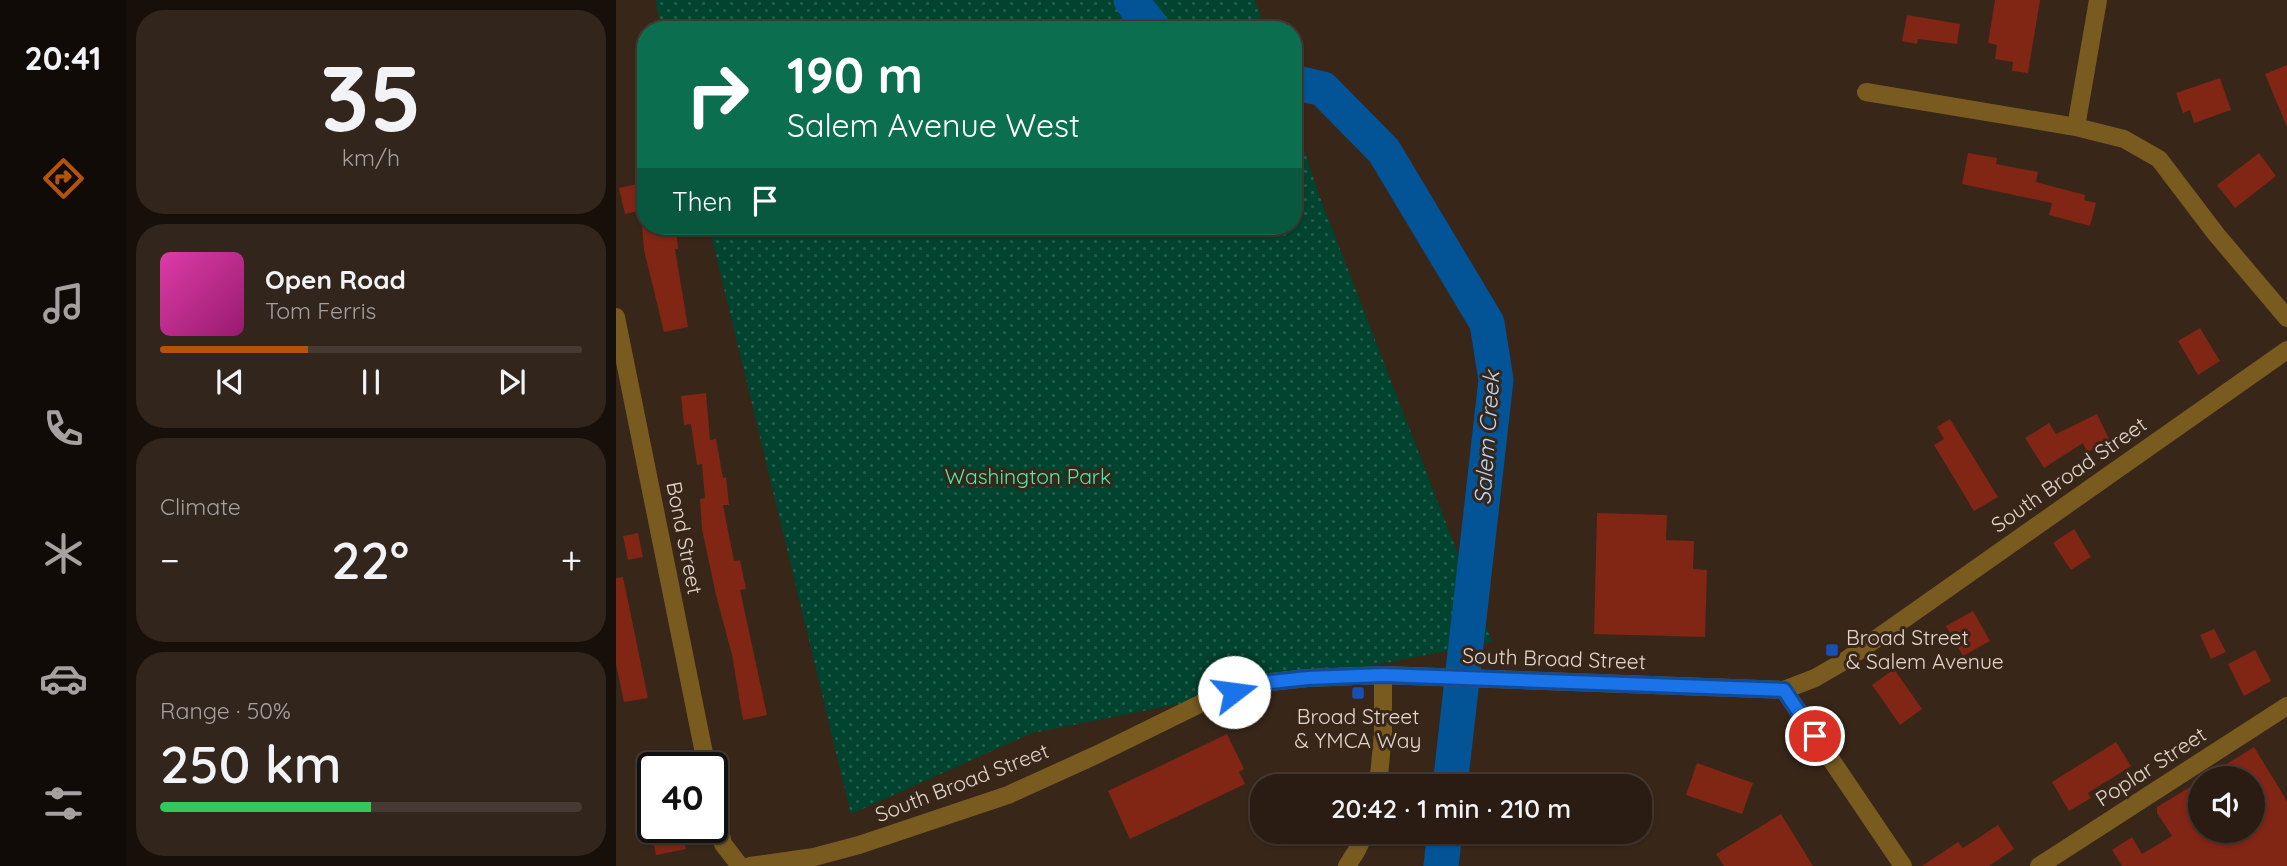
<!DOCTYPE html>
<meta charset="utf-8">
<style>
:root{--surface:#2a1c13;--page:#32251c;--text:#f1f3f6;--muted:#a5a1a0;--line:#463a33;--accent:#b45309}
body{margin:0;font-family:Quicksand,sans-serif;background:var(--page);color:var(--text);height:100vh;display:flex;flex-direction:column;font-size:26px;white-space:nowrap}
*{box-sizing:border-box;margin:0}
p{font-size:23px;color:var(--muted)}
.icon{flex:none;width:38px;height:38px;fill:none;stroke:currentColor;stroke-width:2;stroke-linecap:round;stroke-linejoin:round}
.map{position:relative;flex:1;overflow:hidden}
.details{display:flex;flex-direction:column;gap:10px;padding:10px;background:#170f0a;width:490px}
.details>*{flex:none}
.top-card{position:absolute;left:21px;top:21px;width:665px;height:214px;border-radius:28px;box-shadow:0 2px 5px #0004,0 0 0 2px var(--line);background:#0b6e4f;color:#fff;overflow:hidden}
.buttons{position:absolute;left:1572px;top:766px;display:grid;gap:14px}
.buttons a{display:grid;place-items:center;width:77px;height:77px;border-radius:50%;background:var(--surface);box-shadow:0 2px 5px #0004,0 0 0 2px var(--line);font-size:35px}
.speed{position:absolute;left:21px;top:752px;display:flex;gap:14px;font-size:35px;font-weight:700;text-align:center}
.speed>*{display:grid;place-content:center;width:91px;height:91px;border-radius:50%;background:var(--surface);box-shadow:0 2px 5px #0004,0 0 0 2px var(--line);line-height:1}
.speed .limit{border:4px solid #111;border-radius:10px;background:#fff;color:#111}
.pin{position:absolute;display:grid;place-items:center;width:60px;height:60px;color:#fff;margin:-30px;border:4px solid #fff;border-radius:50%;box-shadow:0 2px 7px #0007}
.me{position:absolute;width:77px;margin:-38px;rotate:75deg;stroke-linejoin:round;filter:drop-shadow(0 0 5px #0008)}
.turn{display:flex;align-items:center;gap:24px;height:147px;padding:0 35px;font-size:32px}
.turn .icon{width:91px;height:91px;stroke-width:2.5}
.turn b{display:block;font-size:49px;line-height:60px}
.then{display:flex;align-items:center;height:66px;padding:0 35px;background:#0003;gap:14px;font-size:26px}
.big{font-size:52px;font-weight:600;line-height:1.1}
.details .card{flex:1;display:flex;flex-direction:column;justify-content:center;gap:10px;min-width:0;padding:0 24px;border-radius:28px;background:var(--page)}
.details .dial{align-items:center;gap:0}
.dial b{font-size:91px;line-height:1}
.song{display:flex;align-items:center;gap:21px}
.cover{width:84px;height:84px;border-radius:10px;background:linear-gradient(135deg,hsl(320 70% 55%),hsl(320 70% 35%))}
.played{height:7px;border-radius:4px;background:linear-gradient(90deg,var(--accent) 35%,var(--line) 35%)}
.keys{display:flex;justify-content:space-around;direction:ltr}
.heat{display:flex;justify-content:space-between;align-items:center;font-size:38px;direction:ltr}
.charge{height:10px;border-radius:5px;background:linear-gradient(90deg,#34c759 50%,var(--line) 0)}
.trip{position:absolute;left:634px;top:774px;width:402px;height:70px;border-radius:28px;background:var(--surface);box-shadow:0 2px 5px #0004,0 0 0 2px var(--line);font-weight:600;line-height:70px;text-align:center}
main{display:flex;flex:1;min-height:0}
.menu{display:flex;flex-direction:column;width:126px;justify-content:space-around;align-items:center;background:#110b08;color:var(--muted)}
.menu .icon{width:49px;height:49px}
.menu .selected{color:var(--accent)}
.menu b{font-size:32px;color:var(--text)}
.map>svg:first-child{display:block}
</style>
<main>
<nav class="menu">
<b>20:41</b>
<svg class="icon selected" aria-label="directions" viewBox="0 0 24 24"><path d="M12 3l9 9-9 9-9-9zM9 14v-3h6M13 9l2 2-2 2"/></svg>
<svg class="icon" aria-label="music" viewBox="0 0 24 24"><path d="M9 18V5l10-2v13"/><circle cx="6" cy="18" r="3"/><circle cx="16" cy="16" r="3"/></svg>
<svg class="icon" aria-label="phone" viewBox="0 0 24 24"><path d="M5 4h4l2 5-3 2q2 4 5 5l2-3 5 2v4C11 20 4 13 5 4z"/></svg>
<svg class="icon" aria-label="climate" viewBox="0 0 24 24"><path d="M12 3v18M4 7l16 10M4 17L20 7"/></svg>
<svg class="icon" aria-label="car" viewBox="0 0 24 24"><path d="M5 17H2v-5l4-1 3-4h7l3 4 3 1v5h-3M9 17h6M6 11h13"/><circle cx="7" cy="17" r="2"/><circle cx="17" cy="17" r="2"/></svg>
<svg class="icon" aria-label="filters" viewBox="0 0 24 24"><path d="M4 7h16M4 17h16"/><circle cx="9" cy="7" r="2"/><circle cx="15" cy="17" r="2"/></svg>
</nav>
<section class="details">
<div class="card dial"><b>35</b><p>km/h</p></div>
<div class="card">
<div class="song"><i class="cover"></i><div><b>Open Road</b><p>Tom Ferris</p></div></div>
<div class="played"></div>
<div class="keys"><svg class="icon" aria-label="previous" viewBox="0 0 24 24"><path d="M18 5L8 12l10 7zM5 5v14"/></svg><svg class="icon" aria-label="pause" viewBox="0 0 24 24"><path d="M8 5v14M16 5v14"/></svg><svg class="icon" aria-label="next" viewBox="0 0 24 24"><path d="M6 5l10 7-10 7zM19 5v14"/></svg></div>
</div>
<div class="card"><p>Climate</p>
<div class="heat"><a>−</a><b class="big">22°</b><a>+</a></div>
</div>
<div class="card"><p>Range · 50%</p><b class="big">250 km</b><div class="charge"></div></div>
</section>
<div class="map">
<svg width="1671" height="866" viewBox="0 0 1671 866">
<defs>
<pattern id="green-dots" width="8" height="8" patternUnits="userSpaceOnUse" patternTransform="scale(1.75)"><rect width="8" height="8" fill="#00432e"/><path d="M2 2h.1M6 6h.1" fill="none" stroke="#255d4b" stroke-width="1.8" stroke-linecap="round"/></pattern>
</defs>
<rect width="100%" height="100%" fill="#382619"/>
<path fill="url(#green-dots)" d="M 39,0 L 639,0 L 649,30 L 46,30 Z
M 677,117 L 702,192 L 876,642 L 416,733 L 235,814 L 93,226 L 677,226 Z"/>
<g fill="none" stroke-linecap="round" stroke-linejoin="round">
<path stroke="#035497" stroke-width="35" d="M 515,0 L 538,30
M 677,82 L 707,89 L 768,151 L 871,323 L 880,380 L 834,786
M 825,866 L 829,831"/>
</g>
<path fill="#812515" d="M 1379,0 L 1424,0 L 1412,73 L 1396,71 L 1397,62 L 1379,59 L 1381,45 L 1372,43 Z
M 1291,15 L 1344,24 L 1341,44 L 1302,39 L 1301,44 L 1286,41 Z
M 1671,65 L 1671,127 L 1649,74 Z
M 1604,78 L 1615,110 L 1578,123 L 1574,110 L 1567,113 L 1560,93 Z
M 1352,153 L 1381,158 L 1380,164 L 1422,172 L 1420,182 L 1469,195 L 1468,200 L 1480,203 L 1474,226 L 1433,215 L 1436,203 L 1346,184 Z
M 1643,153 L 1660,176 L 1619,208 L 1601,185 Z
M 26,183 L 30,209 L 9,214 L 3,188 Z
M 26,226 L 60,226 L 62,249 L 59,249 L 72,327 L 48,332 L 28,250 Z
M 1584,328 L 1604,361 L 1582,375 L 1562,341 Z
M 90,393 L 94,440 L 100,439 L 107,478 L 110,477 L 113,505 L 107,505 L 118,561 L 124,560 L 130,589 L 124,590 L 151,715 L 127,720 L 116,655 L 100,595 L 86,529 L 84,499 L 89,498 L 86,464 L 81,465 L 75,424 L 68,425 L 65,396 Z
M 1481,414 L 1494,441 L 1471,452 L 1467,443 L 1428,468 L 1409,438 L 1433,423 L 1440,434 Z
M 1334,419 L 1382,497 L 1358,511 L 1318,445 L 1328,439 L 1321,427 Z
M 981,513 L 1051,515 L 1050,540 L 1078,541 L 1077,569 L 1091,570 L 1089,637 L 978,634 Z
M 1458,529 L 1475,557 L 1455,570 L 1437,543 Z
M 22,533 L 27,557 L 12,560 L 7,536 Z
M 7,577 L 32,698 L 8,702 L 0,664 L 0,578 Z
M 1357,611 L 1374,641 L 1347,656 L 1330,626 Z
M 1598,629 L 1610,652 L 1595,659 L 1584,635 Z
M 1639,650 L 1655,681 L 1628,696 L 1612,664 Z
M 1278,669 L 1306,709 L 1284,725 L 1256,685 Z
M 611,734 L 628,769 L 623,772 L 629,784 L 514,839 L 492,791 Z
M 1500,742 L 1515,766 L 1472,793 L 1475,798 L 1453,811 L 1436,782 Z
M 1638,747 L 1671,801 L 1671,866 L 1506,866 L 1496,850 L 1516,837 L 1526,854 L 1556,836 L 1541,813 L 1541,807 L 1584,781 L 1584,831 L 1636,831 L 1636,779 L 1587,779 Z
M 1081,763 L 1137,783 L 1126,814 L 1070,795 Z
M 1165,814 L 1197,866 L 1108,866 L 1100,854 Z
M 1382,825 L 1398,849 L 1373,866 L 1306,866 L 1342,842 L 1347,848 Z
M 35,828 L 66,828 L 70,849 L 40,855 Z"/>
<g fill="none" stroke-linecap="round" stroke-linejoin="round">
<path stroke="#795b20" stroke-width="18" d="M 1250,92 L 1460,127
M 0,317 L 91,768
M 762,786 L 767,734 L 767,675
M 96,792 L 107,844 L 124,866
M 731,866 L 741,850 L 750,831
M 1423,866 L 1671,706"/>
<path stroke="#795b20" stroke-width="18" d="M 1482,0 L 1460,127 L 1508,139 L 1543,159 L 1600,234 L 1671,318
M 1168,690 L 1287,866
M 134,866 L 198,857 L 243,845 L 392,795 L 480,755 L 596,698 L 654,682 L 692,678 L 767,675 L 1168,690 L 1199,678 L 1230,660 L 1671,350"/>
</g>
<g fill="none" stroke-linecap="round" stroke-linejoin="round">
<defs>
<path id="route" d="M 618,692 L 654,682 L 692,678 L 767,675 L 1168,690 L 1199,736"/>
</defs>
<use href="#route" stroke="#114b97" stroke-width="18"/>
<use href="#route" stroke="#1a73e8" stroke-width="12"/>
</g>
<g fill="#1a4fb4" stroke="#382619" stroke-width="2.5">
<rect x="1209" y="643" width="14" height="14" rx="3.5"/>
<rect x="735" y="686" width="14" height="14" rx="3.5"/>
</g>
<g text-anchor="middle" stroke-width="6" stroke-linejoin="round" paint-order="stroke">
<g font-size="21" fill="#e1d5cd" stroke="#382619">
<text transform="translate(1453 475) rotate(-35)" y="7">South Broad Street</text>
<text transform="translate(68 538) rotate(79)" y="7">Bond Street</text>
<text transform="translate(938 659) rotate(2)" y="7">South Broad Street</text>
<text transform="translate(1535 767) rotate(-33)" y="7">Poplar Street</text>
<text transform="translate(346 783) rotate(-21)" y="7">South Broad Street</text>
</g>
<g font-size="21" fill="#4aecb1" stroke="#382619">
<text x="412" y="484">Washington Park</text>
</g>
<g font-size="21" fill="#e1d5cd" stroke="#382619" text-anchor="start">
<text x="1230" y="645">Broad Street<tspan x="1230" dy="24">&amp; Salem Avenue</tspan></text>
<text x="742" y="724" text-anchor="middle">Broad Street<tspan x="742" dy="24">&amp; YMCA Way</tspan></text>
</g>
<g font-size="23" font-style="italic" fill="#b6d8fd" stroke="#382619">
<text transform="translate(871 438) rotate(-86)" y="8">Salem Creek</text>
</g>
</g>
</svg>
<div class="buttons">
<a><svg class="icon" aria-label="sound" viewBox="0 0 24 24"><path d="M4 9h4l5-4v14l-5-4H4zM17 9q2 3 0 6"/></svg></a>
</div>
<div class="speed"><div class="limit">40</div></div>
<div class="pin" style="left:1199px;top:736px;background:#d93025"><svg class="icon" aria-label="arrive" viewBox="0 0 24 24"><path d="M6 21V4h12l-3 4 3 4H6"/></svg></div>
<svg class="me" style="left:618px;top:692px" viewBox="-20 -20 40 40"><circle r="19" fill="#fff"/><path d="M0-13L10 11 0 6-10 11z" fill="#1a73e8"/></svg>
<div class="trip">20:42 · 1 min · 210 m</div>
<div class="top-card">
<div class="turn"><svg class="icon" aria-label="right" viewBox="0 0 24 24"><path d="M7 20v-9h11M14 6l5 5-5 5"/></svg><div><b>190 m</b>Salem Avenue West</div></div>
<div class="then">Then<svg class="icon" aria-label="arrive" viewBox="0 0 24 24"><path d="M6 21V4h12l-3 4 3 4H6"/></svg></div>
</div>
</div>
</main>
